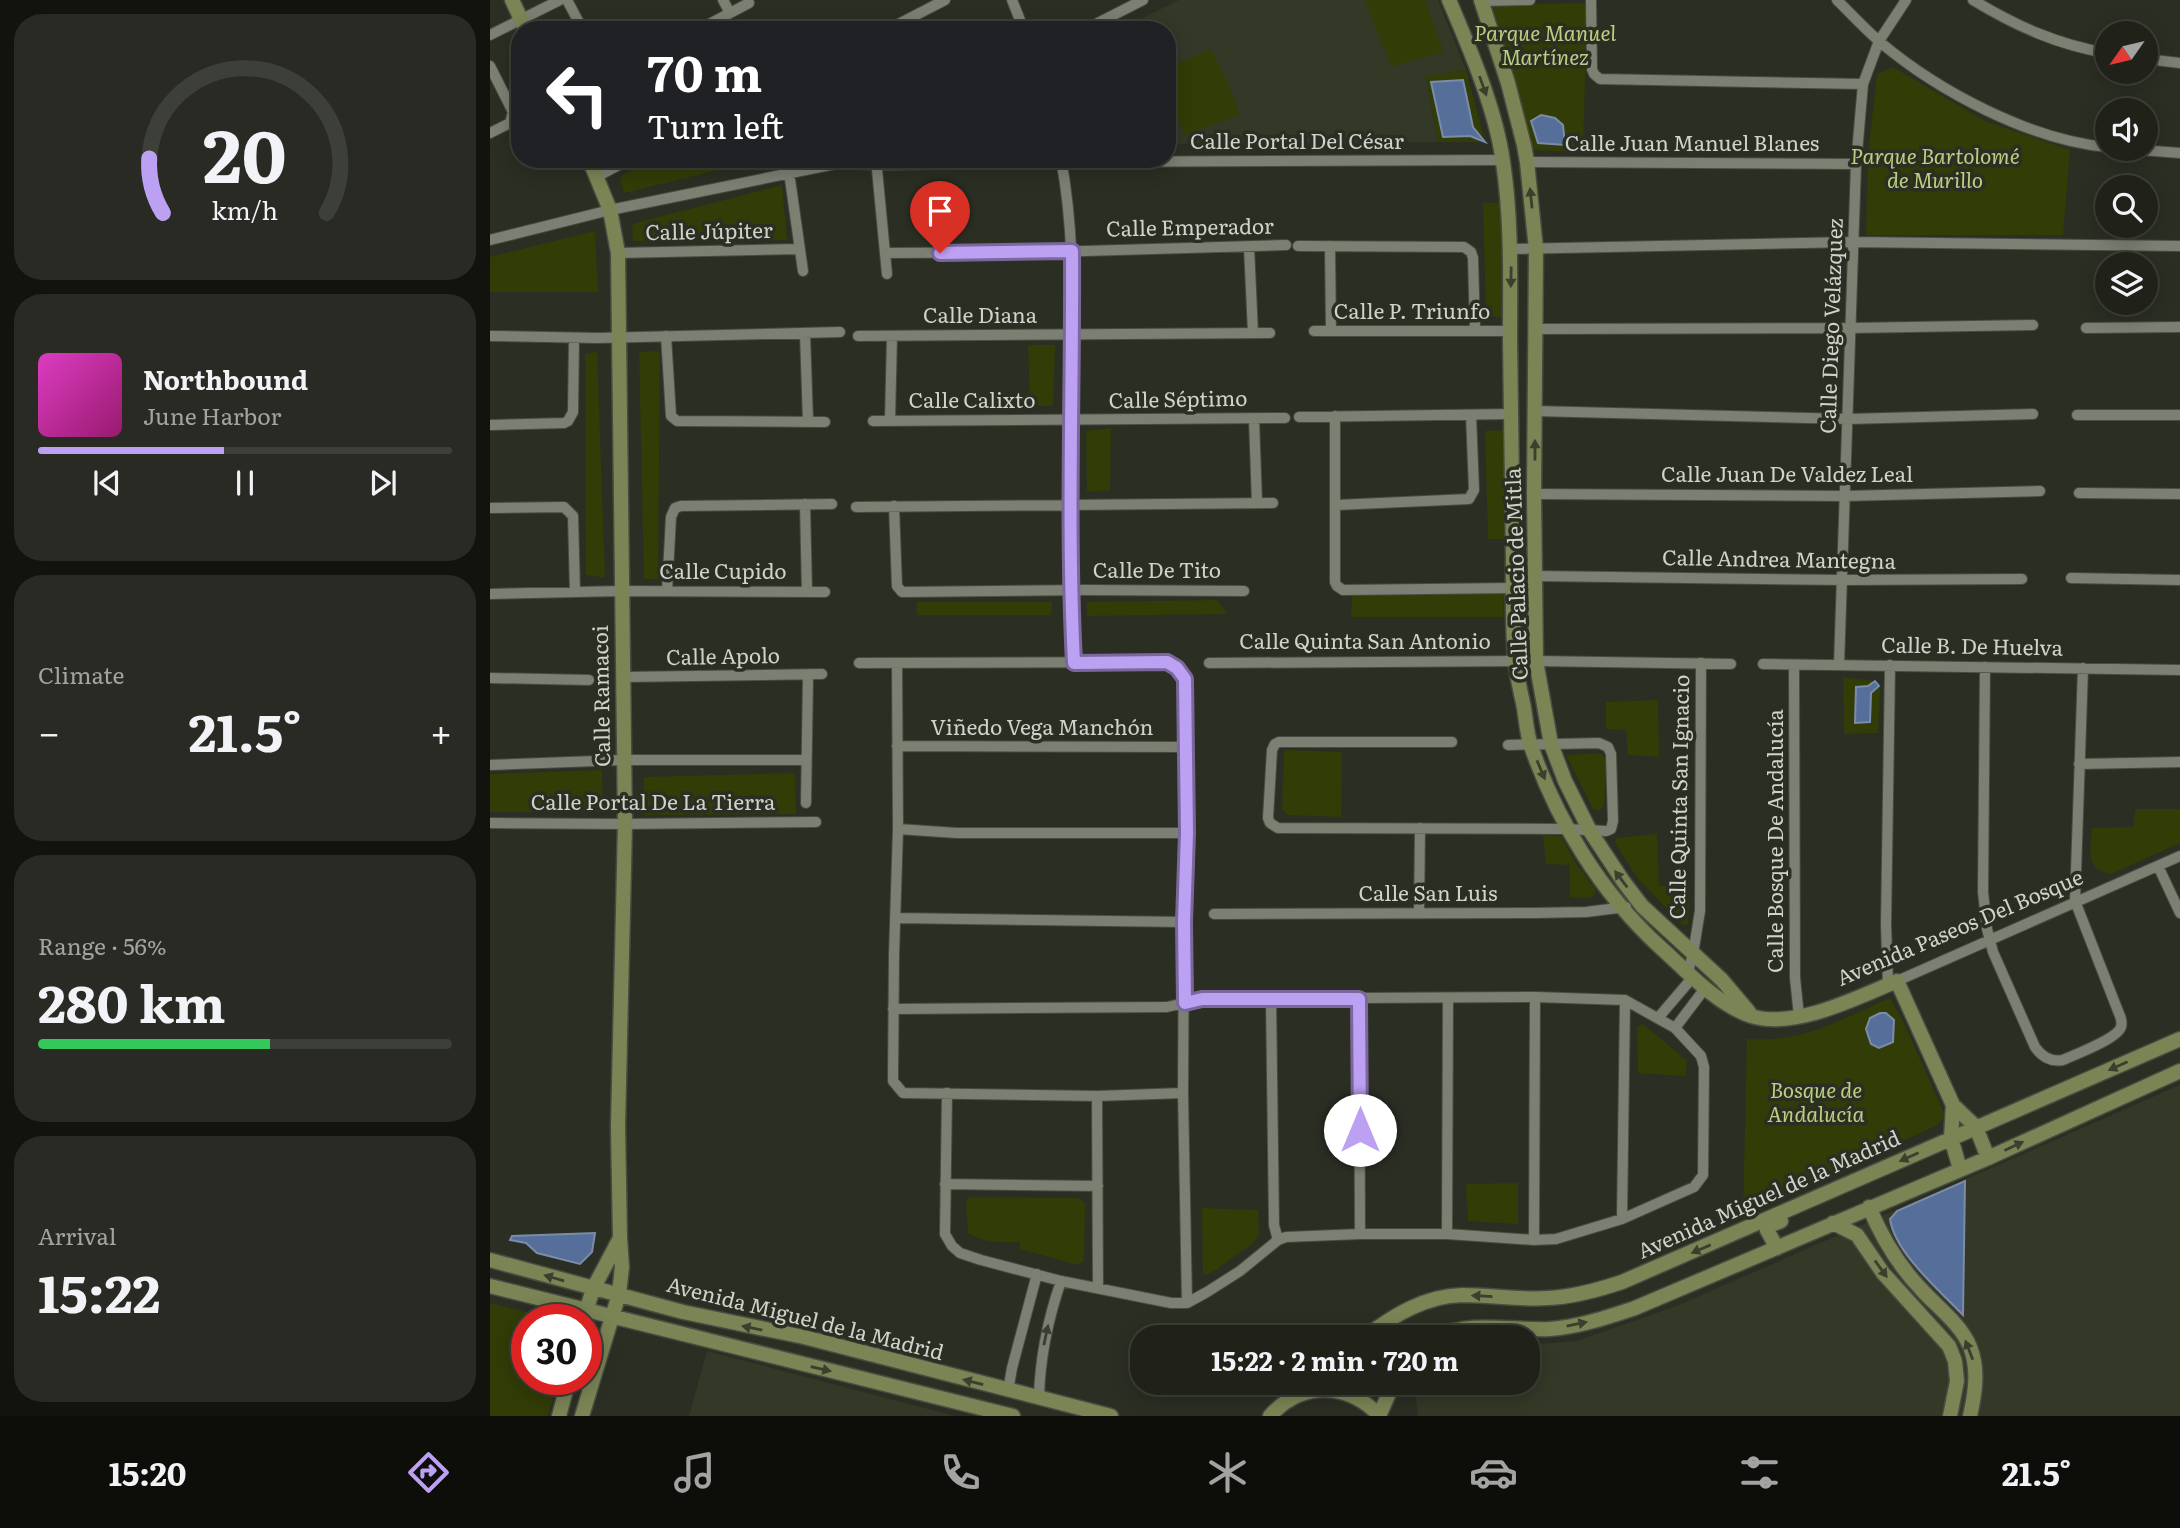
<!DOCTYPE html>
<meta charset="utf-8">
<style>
:root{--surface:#20221a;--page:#282a23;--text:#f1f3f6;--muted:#a2a4a2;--line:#3d3f39;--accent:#bca0f2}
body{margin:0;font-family:Literata,serif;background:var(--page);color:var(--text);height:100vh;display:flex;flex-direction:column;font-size:26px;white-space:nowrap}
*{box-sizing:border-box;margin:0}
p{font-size:23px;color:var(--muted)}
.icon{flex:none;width:38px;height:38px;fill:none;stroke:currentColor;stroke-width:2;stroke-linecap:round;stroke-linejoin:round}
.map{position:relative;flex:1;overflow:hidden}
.side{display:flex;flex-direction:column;gap:14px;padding:14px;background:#12130e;width:490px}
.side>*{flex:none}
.hud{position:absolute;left:21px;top:21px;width:665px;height:147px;border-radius:28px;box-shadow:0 4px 18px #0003,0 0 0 2px var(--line);background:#202124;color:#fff;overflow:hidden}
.needle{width:46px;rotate:236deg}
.fabs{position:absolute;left:1605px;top:21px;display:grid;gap:14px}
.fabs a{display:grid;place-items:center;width:63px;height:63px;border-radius:50%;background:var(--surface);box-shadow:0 4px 18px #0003,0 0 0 2px var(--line);font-size:35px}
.speed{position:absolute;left:21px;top:1304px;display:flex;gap:14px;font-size:35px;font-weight:700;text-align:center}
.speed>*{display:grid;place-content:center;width:91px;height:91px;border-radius:50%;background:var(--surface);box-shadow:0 4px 18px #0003,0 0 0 2px var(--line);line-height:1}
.speed .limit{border:10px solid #d22;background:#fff;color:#111}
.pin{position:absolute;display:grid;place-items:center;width:60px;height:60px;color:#fff;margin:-72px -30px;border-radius:50% 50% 50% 0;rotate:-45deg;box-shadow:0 0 7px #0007}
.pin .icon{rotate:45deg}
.me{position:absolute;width:77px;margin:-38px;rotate:0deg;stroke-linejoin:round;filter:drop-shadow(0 0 5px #0008)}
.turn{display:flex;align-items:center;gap:24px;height:147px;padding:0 21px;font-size:32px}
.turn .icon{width:91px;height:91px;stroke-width:2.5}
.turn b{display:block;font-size:49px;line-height:60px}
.big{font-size:52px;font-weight:700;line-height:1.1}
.side .card{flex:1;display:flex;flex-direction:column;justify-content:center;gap:10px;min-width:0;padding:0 24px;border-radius:28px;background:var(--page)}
.side .dial{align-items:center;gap:0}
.dial svg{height:182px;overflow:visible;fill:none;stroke:var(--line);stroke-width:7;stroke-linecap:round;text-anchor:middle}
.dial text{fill:var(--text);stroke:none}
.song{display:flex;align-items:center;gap:21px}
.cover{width:84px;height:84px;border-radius:10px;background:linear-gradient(135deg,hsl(310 70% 55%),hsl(320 70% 35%))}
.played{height:7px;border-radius:4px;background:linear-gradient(90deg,var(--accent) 45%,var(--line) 45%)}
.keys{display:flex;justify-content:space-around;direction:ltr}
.heat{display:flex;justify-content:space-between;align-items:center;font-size:38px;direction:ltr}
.charge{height:10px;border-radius:5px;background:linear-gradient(90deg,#34c759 56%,var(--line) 0)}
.trip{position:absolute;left:640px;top:1325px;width:410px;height:70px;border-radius:28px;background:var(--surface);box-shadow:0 4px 18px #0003,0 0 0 2px var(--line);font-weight:700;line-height:70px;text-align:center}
.tab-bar{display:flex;height:112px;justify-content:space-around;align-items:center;background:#0d0e0a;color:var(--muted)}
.tab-bar .icon{width:49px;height:49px}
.tab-bar .current{color:var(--accent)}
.tab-bar b{font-size:32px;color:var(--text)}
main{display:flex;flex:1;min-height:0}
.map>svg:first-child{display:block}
</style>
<main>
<section class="side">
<div class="card dial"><svg viewBox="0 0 100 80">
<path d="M14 69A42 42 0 1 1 86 69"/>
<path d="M14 69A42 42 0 0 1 8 45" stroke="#bca0f2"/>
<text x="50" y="56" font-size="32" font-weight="700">20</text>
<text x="50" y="72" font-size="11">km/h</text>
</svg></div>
<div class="card">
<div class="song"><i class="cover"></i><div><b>Northbound</b><p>June Harbor</p></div></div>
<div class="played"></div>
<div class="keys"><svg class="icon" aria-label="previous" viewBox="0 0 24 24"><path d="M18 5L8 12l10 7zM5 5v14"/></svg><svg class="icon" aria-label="pause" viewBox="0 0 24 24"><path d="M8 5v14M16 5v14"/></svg><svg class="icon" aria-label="next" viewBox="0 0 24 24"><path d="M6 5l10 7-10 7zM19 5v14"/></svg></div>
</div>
<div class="card"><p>Climate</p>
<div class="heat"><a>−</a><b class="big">21.5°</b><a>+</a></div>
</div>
<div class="card"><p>Range · 56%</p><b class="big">280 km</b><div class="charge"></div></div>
<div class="card"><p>Arrival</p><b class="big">15:22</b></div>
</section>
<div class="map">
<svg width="1690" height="1416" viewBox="0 0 1690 1416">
<rect width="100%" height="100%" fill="#2b2e23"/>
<path fill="#333827" d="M 689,0 L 948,0 L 976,70 L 936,77 L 948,142 L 677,144 L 677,30 L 628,30 Z
M 1690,1085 L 1690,1416 L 928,1416 L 926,1399 L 929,1383 L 1038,1382 L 1038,1345 L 1087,1341 L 1189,1305 Z
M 217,1351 L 465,1416 L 199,1416 Z"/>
<path fill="#313c07" d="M 875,0 L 935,0 L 954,52 L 901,66 Z
M 1090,3 L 1097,4 L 1093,152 L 1041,150 L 1002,5 Z
M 721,49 L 737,81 L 750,114 L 695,136 L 677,92 L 677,68 Z
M 1403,67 L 1495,121 L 1580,150 L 1573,235 L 1376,235 L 1378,153 L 1387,74 Z
M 976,70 L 995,142 L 948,142 L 936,76 Z
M 163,159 L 274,159 L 134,193 L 130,177 Z
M 292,185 L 297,240 L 143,241 L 142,224 Z
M 993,203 L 1012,203 L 1013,317 L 996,316 Z
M 105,231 L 108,292 L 0,292 L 0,257 Z
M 538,345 L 565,345 L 563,406 L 540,406 Z
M 170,351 L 168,579 L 154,579 L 149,352 Z
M 107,352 L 115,578 L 96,575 L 95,354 Z
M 621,428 L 620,490 L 597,492 L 596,431 Z
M 1013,430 L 1015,539 L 998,539 L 995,431 Z
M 1014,592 L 1013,617 L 861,617 L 862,596 Z
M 727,600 L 737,614 L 597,616 L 597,602 Z
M 427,602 L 562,602 L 561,615 L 427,615 Z
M 1353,677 L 1385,681 L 1390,689 L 1388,733 L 1354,734 Z
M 1168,700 L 1169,757 L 1138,755 L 1136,730 L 1116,729 L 1116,702 Z
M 798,750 L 852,752 L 851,817 L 797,815 L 792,809 L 794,751 Z
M 1111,753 L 1117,761 L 1114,806 L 1109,811 L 1103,809 L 1076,755 Z
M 112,770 L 113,812 L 0,812 L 0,774 Z
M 305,773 L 306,814 L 154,815 L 154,777 Z
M 1645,809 L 1690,809 L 1690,843 L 1621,874 C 1594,870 1601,848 1602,828 L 1643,827 Z
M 1167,834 L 1169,886 L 1200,887 L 1198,924 L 1192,925 L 1146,876 L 1125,843 L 1127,838 Z
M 1053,835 L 1071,836 L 1087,865 L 1106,890 L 1102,898 L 1080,897 L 1080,865 L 1056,864 Z
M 1400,998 L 1413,1021 L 1455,1115 L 1448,1125 L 1253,1213 L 1257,1039 C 1268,1039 1280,1040 1290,1038 C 1330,1034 1364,1013 1400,998 Z
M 1153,1024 L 1197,1061 L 1195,1076 L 1148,1073 L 1147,1027 Z
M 1028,1183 L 1028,1224 L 978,1221 L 976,1184 Z
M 480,1197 L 589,1198 L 595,1203 L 594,1260 L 588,1265 L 530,1249 L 529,1242 C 512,1243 493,1243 478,1233 L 476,1201 Z
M 712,1208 L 768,1210 L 769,1235 L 763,1243 L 720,1274 L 713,1274 Z
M 0,1303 L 65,1319 L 37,1320 L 37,1379 L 68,1379 L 58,1416 L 0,1416 Z"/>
<path fill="#566e9a" stroke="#7b8ca9" stroke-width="2" d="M 973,80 L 983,127 L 995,142 L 980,136 L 953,137 L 941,82 Z
M 1051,115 L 1065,118 L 1073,125 L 1075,145 L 1048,143 L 1041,121 Z
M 1385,681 L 1389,686 L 1381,693 L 1380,722 L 1365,723 L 1366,687 L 1378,686 Z
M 1390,1013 L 1396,1013 L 1404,1020 L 1403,1042 L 1389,1048 L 1381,1044 L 1376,1029 L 1380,1018 Z
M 1475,1181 L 1473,1315 C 1450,1291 1405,1253 1400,1219 L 1407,1211 Z
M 105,1233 L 102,1252 L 90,1264 L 47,1253 L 36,1243 L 20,1240 L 22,1236 Z"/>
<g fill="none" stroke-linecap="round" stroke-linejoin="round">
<defs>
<path id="street" d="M 77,0 L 93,30
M 233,0 L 240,13
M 522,0 L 534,30
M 1101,0 L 1102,69 L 1104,74 L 1110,79 L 1373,84
M 1347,0 C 1361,14 1375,29 1390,42 C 1448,91 1540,140 1617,147
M 1483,0 C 1526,26 1568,45 1617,53
M 992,1 L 1040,0
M 208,30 L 259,3
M 397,30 L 455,0
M 594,30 L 653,0
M 0,35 L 70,0
M 1656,59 L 1690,63
M 0,66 L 23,112 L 20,123 L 0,133
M 1638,149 L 1690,153
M 386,159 L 397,274
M 571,159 C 587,244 582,333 580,419 C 578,500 580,582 584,663
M 1037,162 L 1366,164
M 299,172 L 313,271
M 108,176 L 140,159
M 0,240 L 120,210 L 350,163 L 387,165 L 572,162 L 1013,160
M 808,246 L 974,247 L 981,252 L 983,258 L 985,331
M 840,246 L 841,331
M 759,247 L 763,333
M 1021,249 L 1363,242 L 1690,246
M 128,253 L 310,249
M 395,253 L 561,252 L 796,245
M 1596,328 L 1690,327
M 1047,329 L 1361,328 L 1543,325
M 824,331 L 1020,331
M 315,333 L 318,421
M 0,336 L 108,338 L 350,332
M 176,336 L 181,416 L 187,421 L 335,422
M 368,336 L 780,333
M 1045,411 L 1358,419 L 1543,414
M 1587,415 L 1690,415
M 845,416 L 845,582 L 847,586 L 853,590 L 1023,588
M 809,417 L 1021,414
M 764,419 L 767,503
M 400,420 L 402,336
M 383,421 L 795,418
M 0,425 L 74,423 L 78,421 L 83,412 L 84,338
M 1589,493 L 1690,494
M 1044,494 L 1355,496 L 1550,491
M 315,504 L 317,592
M 846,505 L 979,499 L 984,490 L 981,415
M 404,506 L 407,586 L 412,592 L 595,590 L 754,591
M 366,507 L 783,503
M 0,508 L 74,507 L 83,516 L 85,592
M 1046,576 L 1353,580 L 1532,579
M 1581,578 L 1690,580
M 177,591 L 181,517 L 185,508 L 191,506 L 342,504
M 0,594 L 131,591 L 335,592
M 369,663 L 677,662 L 687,668 L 695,679 L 697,833 L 694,922 L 693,1093 L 697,1303
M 407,663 L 408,829 L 404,955 L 403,1081 L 413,1093 L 607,1096 L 693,1093
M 719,663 L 1046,661 L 1241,664
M 1273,664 L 1690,670
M 1304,665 L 1305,978 L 1309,1016
M 1349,665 L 1366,164 L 1373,84 L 1389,41 L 1416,0
M 1495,667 L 1493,892 L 1497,929 L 1503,952 L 1545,1047 C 1552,1057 1561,1062 1573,1060 C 1586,1054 1627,1039 1631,1027 C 1633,1021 1630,1016 1628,1011 L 1585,901 L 1593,668
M 134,677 L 332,674
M 0,678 L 99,680
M 962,742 L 789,742 L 785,744 L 782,750 L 778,818 L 780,823 L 788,828 L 1076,829 L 1116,831 L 1121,829 L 1123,821 L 1121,754 L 1118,747 L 1109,743 L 1018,745
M 407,746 L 696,747
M 1589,764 L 1690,762
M 0,765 L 133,760 L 316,760
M 316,803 L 318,676
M 0,823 L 135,824 L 326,822
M 408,829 L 467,833 L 697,833
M 1668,866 L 1690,913
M 929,913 L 930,828
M 724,914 L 1044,913 L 1096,912 L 1136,907
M 405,918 L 694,922
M 1198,972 L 1203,954 L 1210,911 L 1211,663
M 1407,981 L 1690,856
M 1398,984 L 1396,925 L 1400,665
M 781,998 L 784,1225 L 788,1240
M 403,1009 L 677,1007 L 712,999 L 1045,997 L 1135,1000 L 1185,1028 L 1211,1056 L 1214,1067 L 1213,1175 L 1204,1187 L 1132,1219 L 1066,1239 L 1044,1240 L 957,1234
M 1168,1018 L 1203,977
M 1185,1028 L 1216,987
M 457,1093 L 455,1234 L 462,1246 L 470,1253 L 491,1260 L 571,1281 L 681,1303 L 697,1303 L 717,1292 L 750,1271 L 788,1240 L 796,1237 L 870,1234 L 869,999
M 607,1096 L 608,1288
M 455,1184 L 608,1186
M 1132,1219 L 1135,1000
M 870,1234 L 957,1234 L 958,999
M 1044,1240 L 1045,997
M 518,1391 L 522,1368 L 547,1274
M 549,1397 C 550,1358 558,1319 571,1281"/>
<path id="secondary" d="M 22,0 L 36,30
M 959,0 C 980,49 1006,110 1013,162 C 1022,222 1020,281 1020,340 C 1021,412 1022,484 1023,557 C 1023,590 1022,625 1025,658 C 1026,675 1031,692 1034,708 C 1036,721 1037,734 1041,746 C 1067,821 1111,893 1170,947 C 1197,971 1226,1004 1261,1016 C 1304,1030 1368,997 1407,981 L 1463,1105 L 1486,1127 L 1498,1158
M 991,0 L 1018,83 L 1034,145 L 1037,162 L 1046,249 L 1044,494 L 1046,661 L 1061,744 L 1075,781 L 1100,831 L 1133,881 L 1152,906 L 1232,980 L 1259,1012
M 1463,1105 L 1461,1138 L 1470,1169
M 1379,1207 C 1392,1238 1408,1265 1431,1289 C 1447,1307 1471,1324 1480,1347 C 1489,1369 1485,1394 1480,1416
M 1343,1223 L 1367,1235 L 1393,1273 L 1459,1346 L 1465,1361 L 1467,1381 L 1460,1416
M 1287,1248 L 1277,1230 L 1281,1225 L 1291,1221
M 0,1260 L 193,1312 L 314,1337 L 621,1416
M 0,1286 L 523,1416
M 94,1318 L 103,1289 L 130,1238
M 875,1337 C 904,1315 935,1296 972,1295 C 1001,1295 1030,1300 1058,1298 C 1084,1297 1108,1290 1132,1282 L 1690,1039
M 947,1337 C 978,1320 1025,1331 1060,1329 C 1089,1327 1118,1317 1145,1308 L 1498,1158 L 1690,1071
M 69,1416 L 79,1379
M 92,1416 L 129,1294 L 132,1267 L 130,1238 L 128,1126 L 135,824 L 128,253 L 120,210 L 99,159
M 780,1416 C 812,1381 857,1382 890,1416
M 889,1416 L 904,1382"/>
</defs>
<use href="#street" stroke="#484b41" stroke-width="12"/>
<use href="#secondary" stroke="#484b41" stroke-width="17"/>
<use href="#street" stroke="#7c8073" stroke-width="10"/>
<use href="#secondary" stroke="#7a8454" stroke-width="14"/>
</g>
<defs><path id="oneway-solid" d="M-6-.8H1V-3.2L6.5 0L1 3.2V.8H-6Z" transform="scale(1.75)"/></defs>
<g fill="#3b3f2d">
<use href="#oneway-solid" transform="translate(993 86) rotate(70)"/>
<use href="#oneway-solid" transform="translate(1041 198) rotate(-96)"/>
<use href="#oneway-solid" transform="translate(1021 277) rotate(91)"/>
<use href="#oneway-solid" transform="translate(1045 450) rotate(-90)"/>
<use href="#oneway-solid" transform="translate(1051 770) rotate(67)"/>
<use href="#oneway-solid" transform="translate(1131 879) rotate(-127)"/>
<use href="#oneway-solid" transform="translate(1628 1066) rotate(156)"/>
<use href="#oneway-solid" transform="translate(1524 1146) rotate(-25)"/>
<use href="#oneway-solid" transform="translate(1419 1157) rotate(156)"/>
<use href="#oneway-solid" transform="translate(1211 1249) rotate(157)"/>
<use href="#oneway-solid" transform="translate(1391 1269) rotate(54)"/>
<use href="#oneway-solid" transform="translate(64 1278) rotate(-164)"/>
<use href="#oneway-solid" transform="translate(992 1296) rotate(-177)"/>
<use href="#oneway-solid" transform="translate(1087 1324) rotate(-12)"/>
<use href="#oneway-solid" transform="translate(262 1328) rotate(-169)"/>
<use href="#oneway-solid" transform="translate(1479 1350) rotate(-111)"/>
<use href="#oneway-solid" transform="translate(331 1369) rotate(13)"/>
<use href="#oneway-solid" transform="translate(483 1382) rotate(-166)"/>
</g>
<use fill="#3b3e33" href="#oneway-solid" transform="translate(556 1335) rotate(-78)"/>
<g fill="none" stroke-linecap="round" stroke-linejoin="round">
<defs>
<path id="route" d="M 450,253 L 582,251 C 583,388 577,526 584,663 L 677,662 L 687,668 L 695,679 L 697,833 L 694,922 L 695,1003 L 712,999 L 869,999 L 870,1130"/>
</defs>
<use href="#route" stroke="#7a689d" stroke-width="18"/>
<use href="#route" stroke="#bca0f2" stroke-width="12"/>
</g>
<g text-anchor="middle" stroke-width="7" stroke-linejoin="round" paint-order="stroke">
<g font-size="21" font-style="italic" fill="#bacf81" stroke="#2b2e23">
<text x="1055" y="41">Parque Manuel<tspan x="1055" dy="24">Martínez</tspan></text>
<text x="1445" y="164">Parque Bartolomé<tspan x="1445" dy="24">de Murillo</tspan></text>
<text x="1326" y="1098">Bosque de<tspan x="1326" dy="24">Andalucía</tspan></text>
</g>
<g font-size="21" fill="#d0d3cb" stroke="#2b2e23">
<text x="807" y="149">Calle Portal Del César</text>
<text x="1202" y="151">Calle Juan Manuel Blanes</text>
<text transform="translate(700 228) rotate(-1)" y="7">Calle Emperador</text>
<text transform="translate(219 232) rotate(-1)" y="7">Calle Júpiter</text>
<text x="922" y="319">Calle P. Triunfo</text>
<text x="490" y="323">Calle Diana</text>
<text transform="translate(1342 326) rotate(-88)" y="7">Calle Diego Velázquez</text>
<text transform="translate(688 400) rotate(-1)" y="7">Calle Séptimo</text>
<text x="482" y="408">Calle Calixto</text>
<text x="1297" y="482">Calle Juan De Valdez Leal</text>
<text transform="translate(1289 560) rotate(1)" y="7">Calle Andrea Mantegna</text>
<text x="667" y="578">Calle De Tito</text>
<text x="233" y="579">Calle Cupido</text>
<text transform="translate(1027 574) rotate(-92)" y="7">Calle Palacio de Mitla</text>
<text x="875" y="649">Calle Quinta San Antonio</text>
<text transform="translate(1482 647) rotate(1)" y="7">Calle B. De Huelva</text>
<text transform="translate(233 657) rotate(-1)" y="7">Calle Apolo</text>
<text transform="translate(112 696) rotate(-91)" y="7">Calle Ramacoi</text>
<text x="552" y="735">Viñedo Vega Manchón</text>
<text transform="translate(1190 797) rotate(-89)" y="7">Calle Quinta San Ignacio</text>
<text x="163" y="810">Calle Portal De La Tierra</text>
<text transform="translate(1286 841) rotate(-90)" y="7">Calle Bosque De Andalucía</text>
<text x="938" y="901">Calle San Luis</text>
<text transform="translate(1470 928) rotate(-23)" y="7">Avenida Paseos Del Bosque</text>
<text transform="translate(1279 1195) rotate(-24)" y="7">Avenida Miguel de la Madrid</text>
<text transform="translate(315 1319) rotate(14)" y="7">Avenida Miguel de la Madrid</text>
</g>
</g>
</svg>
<div class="fabs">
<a><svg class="needle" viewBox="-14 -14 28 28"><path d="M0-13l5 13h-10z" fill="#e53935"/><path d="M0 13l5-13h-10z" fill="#a2a4a2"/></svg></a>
<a><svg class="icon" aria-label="sound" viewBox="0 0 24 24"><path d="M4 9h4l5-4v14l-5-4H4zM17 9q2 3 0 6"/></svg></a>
<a><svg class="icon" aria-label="search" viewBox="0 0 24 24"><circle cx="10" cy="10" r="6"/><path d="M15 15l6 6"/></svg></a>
<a><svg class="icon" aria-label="layers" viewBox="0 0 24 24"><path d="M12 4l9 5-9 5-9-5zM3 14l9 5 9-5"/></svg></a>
</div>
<div class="speed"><div class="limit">30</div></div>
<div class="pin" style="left:450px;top:253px;background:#d93025"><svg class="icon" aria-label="arrive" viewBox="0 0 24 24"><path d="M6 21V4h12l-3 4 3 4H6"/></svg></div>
<svg class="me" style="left:870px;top:1130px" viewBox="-20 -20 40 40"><circle r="19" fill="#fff"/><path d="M0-13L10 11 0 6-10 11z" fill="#bca0f2"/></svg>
<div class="trip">15:22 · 2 min · 720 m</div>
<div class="hud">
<div class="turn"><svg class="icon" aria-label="left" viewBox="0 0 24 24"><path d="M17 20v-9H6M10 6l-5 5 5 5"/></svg><div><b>70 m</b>Turn left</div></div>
</div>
</div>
</main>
<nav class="tab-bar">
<b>15:20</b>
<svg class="icon current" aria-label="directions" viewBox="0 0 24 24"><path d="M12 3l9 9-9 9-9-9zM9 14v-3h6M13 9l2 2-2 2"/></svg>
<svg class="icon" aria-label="music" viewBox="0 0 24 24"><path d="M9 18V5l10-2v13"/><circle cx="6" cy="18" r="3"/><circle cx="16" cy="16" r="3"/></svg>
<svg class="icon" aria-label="phone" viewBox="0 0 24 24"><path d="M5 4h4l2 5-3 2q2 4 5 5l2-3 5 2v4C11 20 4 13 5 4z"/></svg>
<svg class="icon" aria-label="climate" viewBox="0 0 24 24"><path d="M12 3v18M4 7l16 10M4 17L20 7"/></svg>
<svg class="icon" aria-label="car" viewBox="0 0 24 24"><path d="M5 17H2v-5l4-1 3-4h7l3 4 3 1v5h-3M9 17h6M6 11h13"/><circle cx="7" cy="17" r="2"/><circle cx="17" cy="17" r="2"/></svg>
<svg class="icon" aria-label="filters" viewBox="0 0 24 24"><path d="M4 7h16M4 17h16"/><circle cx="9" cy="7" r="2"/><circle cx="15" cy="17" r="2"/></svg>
<b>21.5°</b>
</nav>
